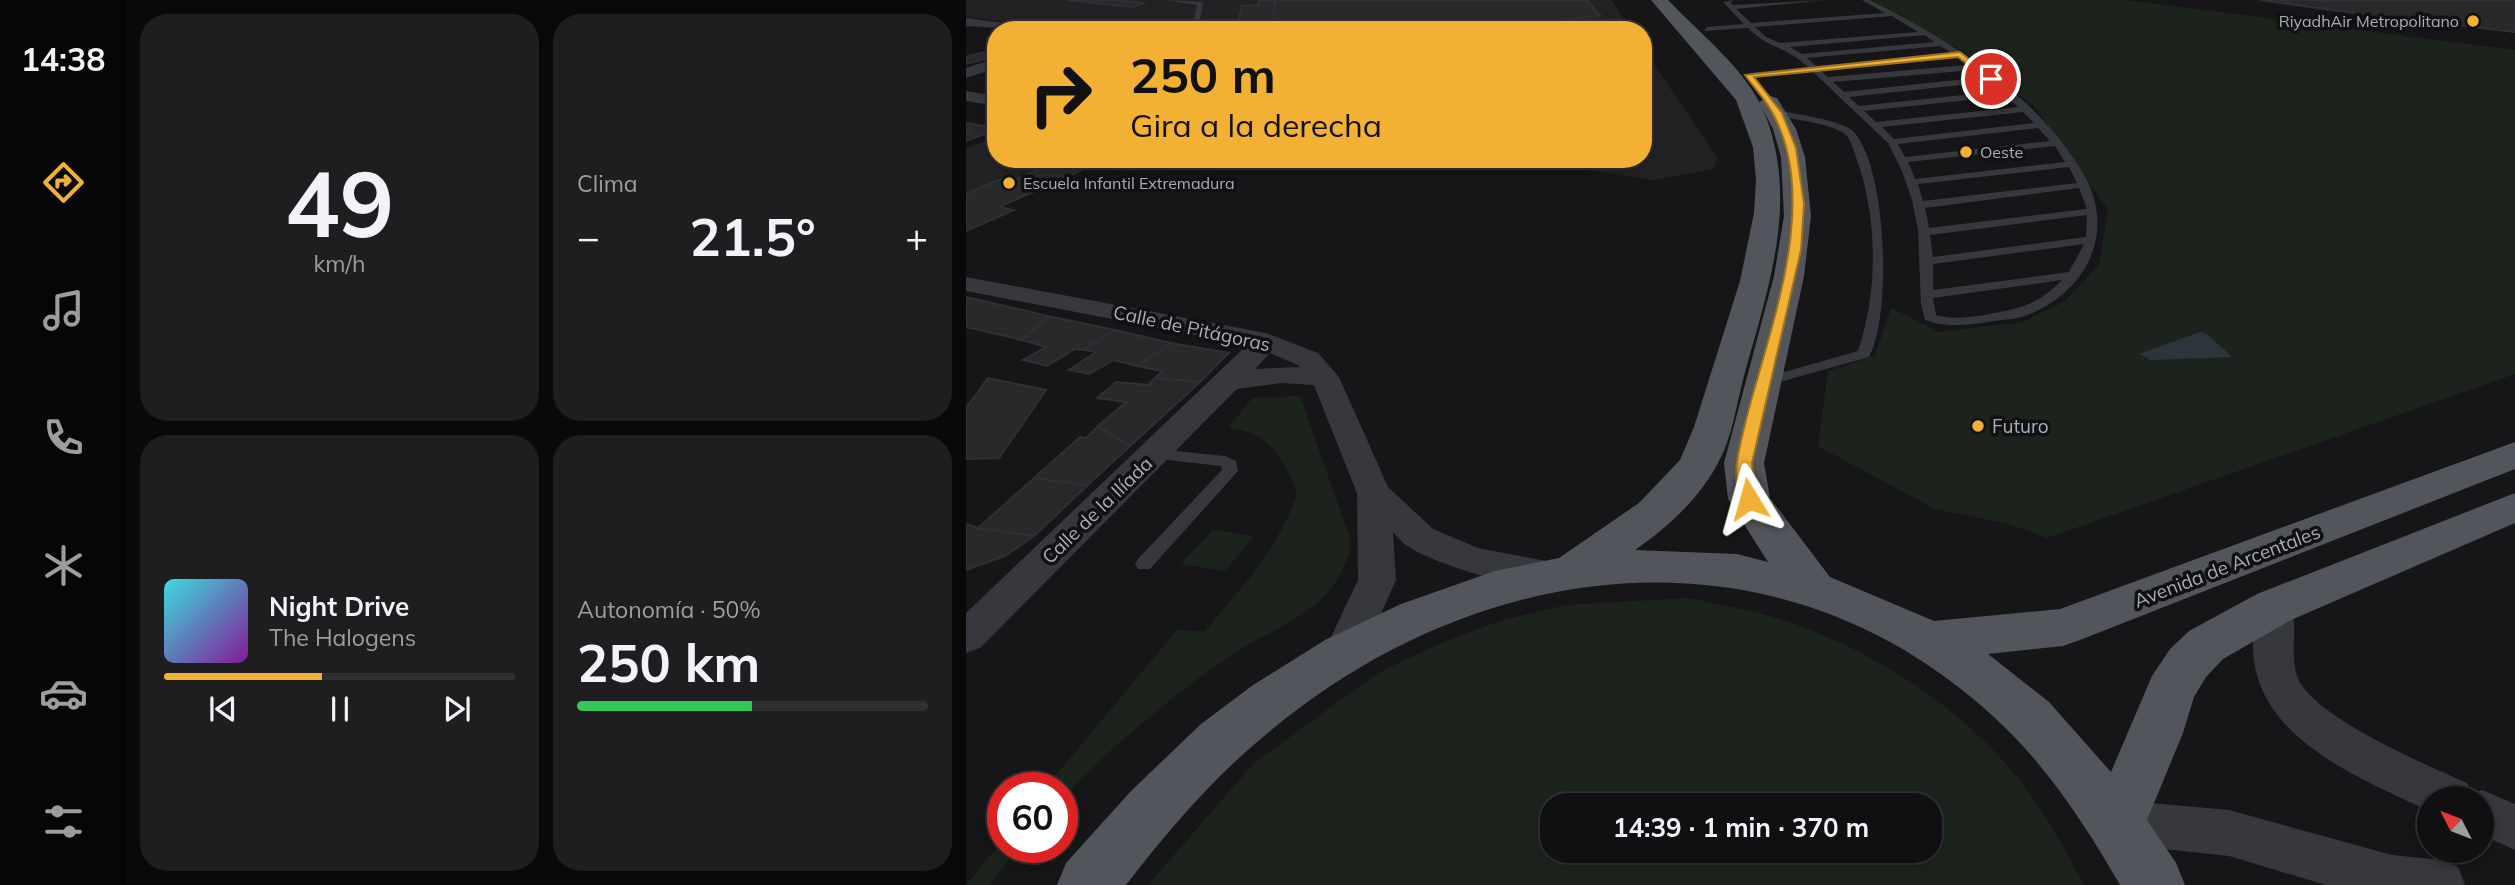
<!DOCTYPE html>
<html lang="es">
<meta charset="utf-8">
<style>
:root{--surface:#101012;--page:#1e1e20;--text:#f1f3f6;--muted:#9c9d9f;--line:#303032;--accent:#f2b134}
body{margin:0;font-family:Mulish,sans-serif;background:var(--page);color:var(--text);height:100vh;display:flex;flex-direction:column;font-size:26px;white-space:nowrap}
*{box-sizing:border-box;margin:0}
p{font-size:23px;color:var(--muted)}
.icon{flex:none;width:38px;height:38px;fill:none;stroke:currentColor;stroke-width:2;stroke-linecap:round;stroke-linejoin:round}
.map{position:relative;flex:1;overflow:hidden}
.panel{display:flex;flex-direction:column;gap:14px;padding:14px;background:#09090a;width:840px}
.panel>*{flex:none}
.hud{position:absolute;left:21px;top:21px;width:665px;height:147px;border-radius:28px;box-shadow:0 4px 10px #0003,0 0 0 2px var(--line);background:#f2b134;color:#111;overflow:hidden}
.needle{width:46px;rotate:312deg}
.controls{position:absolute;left:1451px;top:786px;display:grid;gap:14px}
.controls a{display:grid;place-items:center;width:77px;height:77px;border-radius:50%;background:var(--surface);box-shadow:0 4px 10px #0003,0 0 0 2px var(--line);font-size:35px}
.speed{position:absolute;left:21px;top:772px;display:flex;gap:14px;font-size:35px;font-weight:700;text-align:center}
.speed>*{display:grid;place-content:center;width:91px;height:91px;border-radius:50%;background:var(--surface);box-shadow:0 4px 10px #0003,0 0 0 2px var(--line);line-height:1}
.speed .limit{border:10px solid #d22;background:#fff;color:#111}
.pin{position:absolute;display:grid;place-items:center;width:60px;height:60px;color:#fff;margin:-30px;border:4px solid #fff;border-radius:50%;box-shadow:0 2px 7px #0007}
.me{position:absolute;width:77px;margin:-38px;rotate:352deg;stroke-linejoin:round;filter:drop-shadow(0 0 5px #0008)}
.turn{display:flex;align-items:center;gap:24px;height:147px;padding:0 28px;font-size:32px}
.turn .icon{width:91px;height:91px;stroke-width:2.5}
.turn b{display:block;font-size:49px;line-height:60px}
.big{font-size:52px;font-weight:700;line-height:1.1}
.panel .widget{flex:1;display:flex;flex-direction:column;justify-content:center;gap:10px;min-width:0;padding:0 24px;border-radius:28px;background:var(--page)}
.panel .dial{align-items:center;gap:0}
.dial b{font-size:91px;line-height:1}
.song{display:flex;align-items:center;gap:21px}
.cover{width:84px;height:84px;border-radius:10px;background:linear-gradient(135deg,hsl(180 70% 55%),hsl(290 70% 35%))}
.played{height:7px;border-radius:4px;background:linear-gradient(90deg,var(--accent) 45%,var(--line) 45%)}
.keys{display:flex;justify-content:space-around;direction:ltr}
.heat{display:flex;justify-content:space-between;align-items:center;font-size:38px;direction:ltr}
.charge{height:10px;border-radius:5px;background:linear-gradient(90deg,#34c759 50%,var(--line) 0)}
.panel .tiles{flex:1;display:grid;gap:14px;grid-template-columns:repeat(2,1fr)}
.trip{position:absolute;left:574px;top:793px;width:402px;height:70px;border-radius:28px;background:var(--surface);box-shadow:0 4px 10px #0003,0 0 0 2px var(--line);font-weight:700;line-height:70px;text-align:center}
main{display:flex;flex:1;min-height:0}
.dock{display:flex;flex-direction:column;width:126px;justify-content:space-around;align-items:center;background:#060607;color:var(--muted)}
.dock .icon{width:49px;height:49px}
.dock .on{color:var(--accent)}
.dock b{font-size:32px;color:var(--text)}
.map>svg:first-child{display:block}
</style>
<main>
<nav class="dock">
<b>14:38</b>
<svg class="icon on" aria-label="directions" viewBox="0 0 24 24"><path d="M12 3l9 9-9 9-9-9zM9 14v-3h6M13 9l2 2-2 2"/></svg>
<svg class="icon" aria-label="music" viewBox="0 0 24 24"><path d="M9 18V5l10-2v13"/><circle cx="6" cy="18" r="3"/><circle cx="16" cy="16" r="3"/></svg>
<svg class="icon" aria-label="phone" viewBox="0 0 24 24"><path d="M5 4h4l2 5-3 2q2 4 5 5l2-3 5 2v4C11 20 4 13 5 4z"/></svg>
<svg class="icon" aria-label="climate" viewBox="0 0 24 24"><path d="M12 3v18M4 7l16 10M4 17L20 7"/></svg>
<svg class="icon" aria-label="car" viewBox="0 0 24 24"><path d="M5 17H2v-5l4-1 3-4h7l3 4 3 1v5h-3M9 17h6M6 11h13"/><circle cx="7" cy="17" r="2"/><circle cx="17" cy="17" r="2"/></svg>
<svg class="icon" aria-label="filters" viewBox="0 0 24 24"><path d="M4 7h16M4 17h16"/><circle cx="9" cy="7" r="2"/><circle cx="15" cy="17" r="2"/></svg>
</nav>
<section class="panel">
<div class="tiles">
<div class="widget dial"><b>49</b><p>km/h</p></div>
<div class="widget"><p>Clima</p>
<div class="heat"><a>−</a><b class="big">21.5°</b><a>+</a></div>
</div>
<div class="widget">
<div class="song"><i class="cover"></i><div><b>Night Drive</b><p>The Halogens</p></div></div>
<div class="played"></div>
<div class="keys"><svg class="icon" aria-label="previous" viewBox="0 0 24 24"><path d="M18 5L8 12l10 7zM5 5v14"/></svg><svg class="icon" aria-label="pause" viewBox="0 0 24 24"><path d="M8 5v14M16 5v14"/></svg><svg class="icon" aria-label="next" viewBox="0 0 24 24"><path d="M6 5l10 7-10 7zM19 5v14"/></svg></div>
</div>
<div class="widget"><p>Autonomía · 50%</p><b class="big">250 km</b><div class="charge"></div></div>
</div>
</section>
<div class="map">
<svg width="1549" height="885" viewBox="0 0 1549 885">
<rect width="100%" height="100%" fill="#161618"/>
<path fill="#222225" d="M 0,0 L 645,0 L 665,30 L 100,30 L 0,17 Z
M 677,48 L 751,157 L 747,169 L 688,180 L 543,159 L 677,159 Z
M 30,137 L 30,159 L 140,159 L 35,206 L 48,210 L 0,231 L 0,148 Z"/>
<path fill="#1c231d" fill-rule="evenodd" d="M 906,0 L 1160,0 L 1549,50 L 1549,374 L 1081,538 L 1046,525 L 969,509 L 852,446 L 862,371 L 909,356 L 925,308 L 973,332 L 1057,322 L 1098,302 L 1133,265 L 1142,210 L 1068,106 L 996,51 Z
M 334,396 L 385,541 C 382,564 370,586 353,601 C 329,623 294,636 267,654 C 204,697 148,744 96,799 L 96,788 L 80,787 L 211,630 L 239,631 C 275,588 314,547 331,493 C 317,458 303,431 262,428 L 286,398 Z
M 247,530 L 288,536 L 259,571 L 215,564 Z
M 722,598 C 761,606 802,613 840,628 C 919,659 997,710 1051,777 C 1077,810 1099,848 1118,885 L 182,885 L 288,763 L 412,673 L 475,643 L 537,620 L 600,605 ZM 586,805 L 964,805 L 964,850 L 586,850 Z
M 37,840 L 37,847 L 53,847 L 23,885 L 0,885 Z"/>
<path fill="#2c353c" d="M 1234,332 L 1241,334 L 1266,357 L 1185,360 L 1173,354 Z"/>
<path fill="#29292c" stroke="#303034" stroke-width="2" d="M 101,0 L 148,0 L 179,3 L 167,7 Z
M 293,0 L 309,0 L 306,30 L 285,30 L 288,21 L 272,22 L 276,6 L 292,5 Z
M 309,0 L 620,0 L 635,16 L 493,30 L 306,30 Z
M 1294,0 L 1549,0 L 1549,32 L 1380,12 Z
M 23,51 L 30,51 L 30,56 L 0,64 L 0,57 Z
M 0,123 L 30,128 L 30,130 L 0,141 L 0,132 L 4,131 L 0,130 Z
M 98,159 L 140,159 L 33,207 L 48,210 L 0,231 L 0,194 L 32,180 L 44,182 Z
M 0,297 L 82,316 L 56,340 L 0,327 Z
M 82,316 L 149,330 L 117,350 L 109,349 L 81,366 L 57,360 L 80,347 L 56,340 Z
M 149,330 L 205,343 L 171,366 L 148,360 L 123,374 L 103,370 L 130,352 L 117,350 Z
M 205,343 L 263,353 L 234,382 L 189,378 L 196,371 L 171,366 Z
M 22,378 L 80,390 L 33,458 L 0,459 L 0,408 Z
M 189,378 L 234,382 L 164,446 L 132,426 L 160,402 L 131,398 L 150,382 L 182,385 Z
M 132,426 L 164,446 L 122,485 L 68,478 L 114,437 L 120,438 Z
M 68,478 L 122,485 L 68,536 L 12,528 Z
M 0,524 L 12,528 L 68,536 L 39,556 L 0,570 Z"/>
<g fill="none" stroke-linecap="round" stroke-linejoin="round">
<path fill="#37383d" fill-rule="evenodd" d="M 200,0 L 237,2 L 234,19 L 231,21 L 228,19 L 231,5 Z
M 768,0 L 764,3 L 767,5 L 860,0 L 770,9 L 785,23 L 919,13 L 896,0 L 904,0 C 984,40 1073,96 1118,175 C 1150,231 1122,290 1064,314 C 1051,320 1036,319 1022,322 C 1000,325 981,328 959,320 L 955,304 L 952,230 L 946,200 L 936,171 L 922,143 L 846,71 L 780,77 L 783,73 L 842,67 C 821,47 801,48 782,28 L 738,31 L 741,27 L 778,24 L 757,2 ZM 926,16 L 952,32 L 814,43 L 800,37 L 789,27 ZM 959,35 L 968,42 L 836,54 L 824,47 ZM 974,46 L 986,53 L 850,66 L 841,58 ZM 992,58 L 1002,65 L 862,77 L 855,71 ZM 1008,70 L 1018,77 L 878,92 L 867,82 ZM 1023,82 L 1035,91 L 893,106 L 883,97 ZM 1040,96 L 1052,107 L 910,122 L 898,111 ZM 1057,112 L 1068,123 L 928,139 L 916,127 ZM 1072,128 L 1084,141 L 939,157 L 932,144 ZM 1089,146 L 1099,162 L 949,179 L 942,162 ZM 1103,167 L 1111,183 L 957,201 L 952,184 ZM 1113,188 L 1121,209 L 963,228 L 959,208 ZM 1121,215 L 1120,237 L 967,257 L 964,235 ZM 1118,244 L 1103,272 L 967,290 L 967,264 ZM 1096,280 C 1069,307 1054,308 1019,315 C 1002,317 986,320 970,315 L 967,298 Z
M 811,110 C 828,114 877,120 888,132 C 921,170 926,314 903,357 L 799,386 L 792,382 L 794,379 L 892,351 C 912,292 912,219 891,160 C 888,153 886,141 880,135 C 870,124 824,119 808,115 L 808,111 Z
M 189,449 L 259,456 L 270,461 L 272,471 L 184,569 L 172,569 L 169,564 L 172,559 L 256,470 L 255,466 L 183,458 L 181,454 Z"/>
<path fill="#37383d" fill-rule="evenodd" d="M 0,18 L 61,26 L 68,30 L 0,26 Z
M 30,58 L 30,68 L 0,78 L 0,68 Z
M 0,91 L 30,96 L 30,106 L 0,101 Z
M 0,277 L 300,333 L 352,353 L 373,377 L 422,487 L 467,529 L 512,548 L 596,564 L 601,574 L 596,584 C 563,594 473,566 443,547 C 437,544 432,537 427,532 L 430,580 L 398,652 L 392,663 L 378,668 L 364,663 L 358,652 L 392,580 L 391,493 L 348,385 L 315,383 L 271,389 L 14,648 L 0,653 L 0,613 L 281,345 L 0,291 ZM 304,353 L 332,365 L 334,367 L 289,369 Z
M 1308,592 L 1322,597 C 1334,620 1323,650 1331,676 C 1344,716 1463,766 1501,783 L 1506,794 L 1516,790 L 1549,804 L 1549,850 L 1516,835 L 1516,798 L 1463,798 L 1463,811 C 1392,777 1286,737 1287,644 C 1288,627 1287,611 1294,597 Z
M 1151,800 L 1263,810 L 1426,855 L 1474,860 L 1492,867 L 1499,885 L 1360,885 L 1263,856 L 1151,844 L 1134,838 L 1127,822 L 1134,806 Z"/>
<path fill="#53555c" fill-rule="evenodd" d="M 685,0 L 702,0 C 735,35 783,71 800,117 C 833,205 801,291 778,376 C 770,405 767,436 752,463 C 733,499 702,527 669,550 L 771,554 L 802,562 L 762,499 L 758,463 L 808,276 L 818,216 L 815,157 L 807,129 L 793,102 L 804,96 L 811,98 L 830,129 L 839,157 L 845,216 L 838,276 L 798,463 L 804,498 L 864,577 L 968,621 L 1094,609 L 1549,442 L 1549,469 L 1114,640 L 1097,646 L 1022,654 L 1083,702 L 1145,772 L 1186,676 L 1204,649 L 1223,631 L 1291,594 L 1549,493 L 1549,523 L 1325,620 L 1257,659 L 1240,677 L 1228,697 L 1217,733 L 1181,820 L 1210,863 L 1219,885 L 1154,885 C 1120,826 1081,766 1030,719 C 813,517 512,553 297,737 C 245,780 201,832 160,885 L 91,885 L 100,863 L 165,791 L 235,724 L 287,685 L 359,640 L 435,604 L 529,571 L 593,558 L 673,503 L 714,460 L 728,427 L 774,281 L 788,213 L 790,180 L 787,147 L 770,100 Z"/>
</g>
<path fill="#f2b134" stroke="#9d7322" stroke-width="2" d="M 994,52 L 1028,78 L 1028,81 L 1022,81 L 992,57 L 788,77 L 816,113 L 830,148 L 838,204 L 835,250 L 786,463 L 792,499 L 789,503 L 777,503 C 763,478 774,446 780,420 C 803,329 855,203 807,114 C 800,100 788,88 779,75 Z"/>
<g fill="#f2b134" stroke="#111113" stroke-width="2.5">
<circle cx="1507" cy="21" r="7"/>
<circle cx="1000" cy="152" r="7"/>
<circle cx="43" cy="183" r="7"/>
<circle cx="1012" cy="426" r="7"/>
</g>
<g text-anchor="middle" stroke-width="7" stroke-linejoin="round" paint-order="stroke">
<g font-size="16" fill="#a8adb8" stroke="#111113" text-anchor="start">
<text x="1493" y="27" text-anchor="end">RiyadhAir Metropolitano</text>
<text x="1014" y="158">Oeste</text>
<text x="57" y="189">Escuela Infantil Extremadura</text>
</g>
<g font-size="19" fill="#a8adb8" stroke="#111113">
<text transform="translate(226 328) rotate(12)" y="7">Calle de Pitágoras</text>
<text transform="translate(131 510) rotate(-44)" y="7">Calle de la Ilíada</text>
<text transform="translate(1261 566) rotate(-21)" y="7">Avenida de Arcentales</text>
</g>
<g font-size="19" fill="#a8adb8" stroke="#111113" text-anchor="start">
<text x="1026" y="433">Futuro</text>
</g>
</g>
</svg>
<div class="controls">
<a><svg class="needle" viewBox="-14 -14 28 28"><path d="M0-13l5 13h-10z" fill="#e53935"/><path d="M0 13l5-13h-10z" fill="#9c9d9f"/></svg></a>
</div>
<div class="speed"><div class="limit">60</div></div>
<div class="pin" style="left:1025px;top:79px;background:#d93025"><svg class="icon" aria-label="arrive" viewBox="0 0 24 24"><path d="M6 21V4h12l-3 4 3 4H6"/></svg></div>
<svg class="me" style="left:783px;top:499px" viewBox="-20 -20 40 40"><path d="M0-17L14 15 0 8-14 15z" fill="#f2b134" stroke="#fff" stroke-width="4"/></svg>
<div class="trip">14:39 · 1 min · 370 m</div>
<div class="hud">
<div class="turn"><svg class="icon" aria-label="right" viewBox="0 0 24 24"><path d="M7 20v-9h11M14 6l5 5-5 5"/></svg><div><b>250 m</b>Gira a la derecha</div></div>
</div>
</div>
</main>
